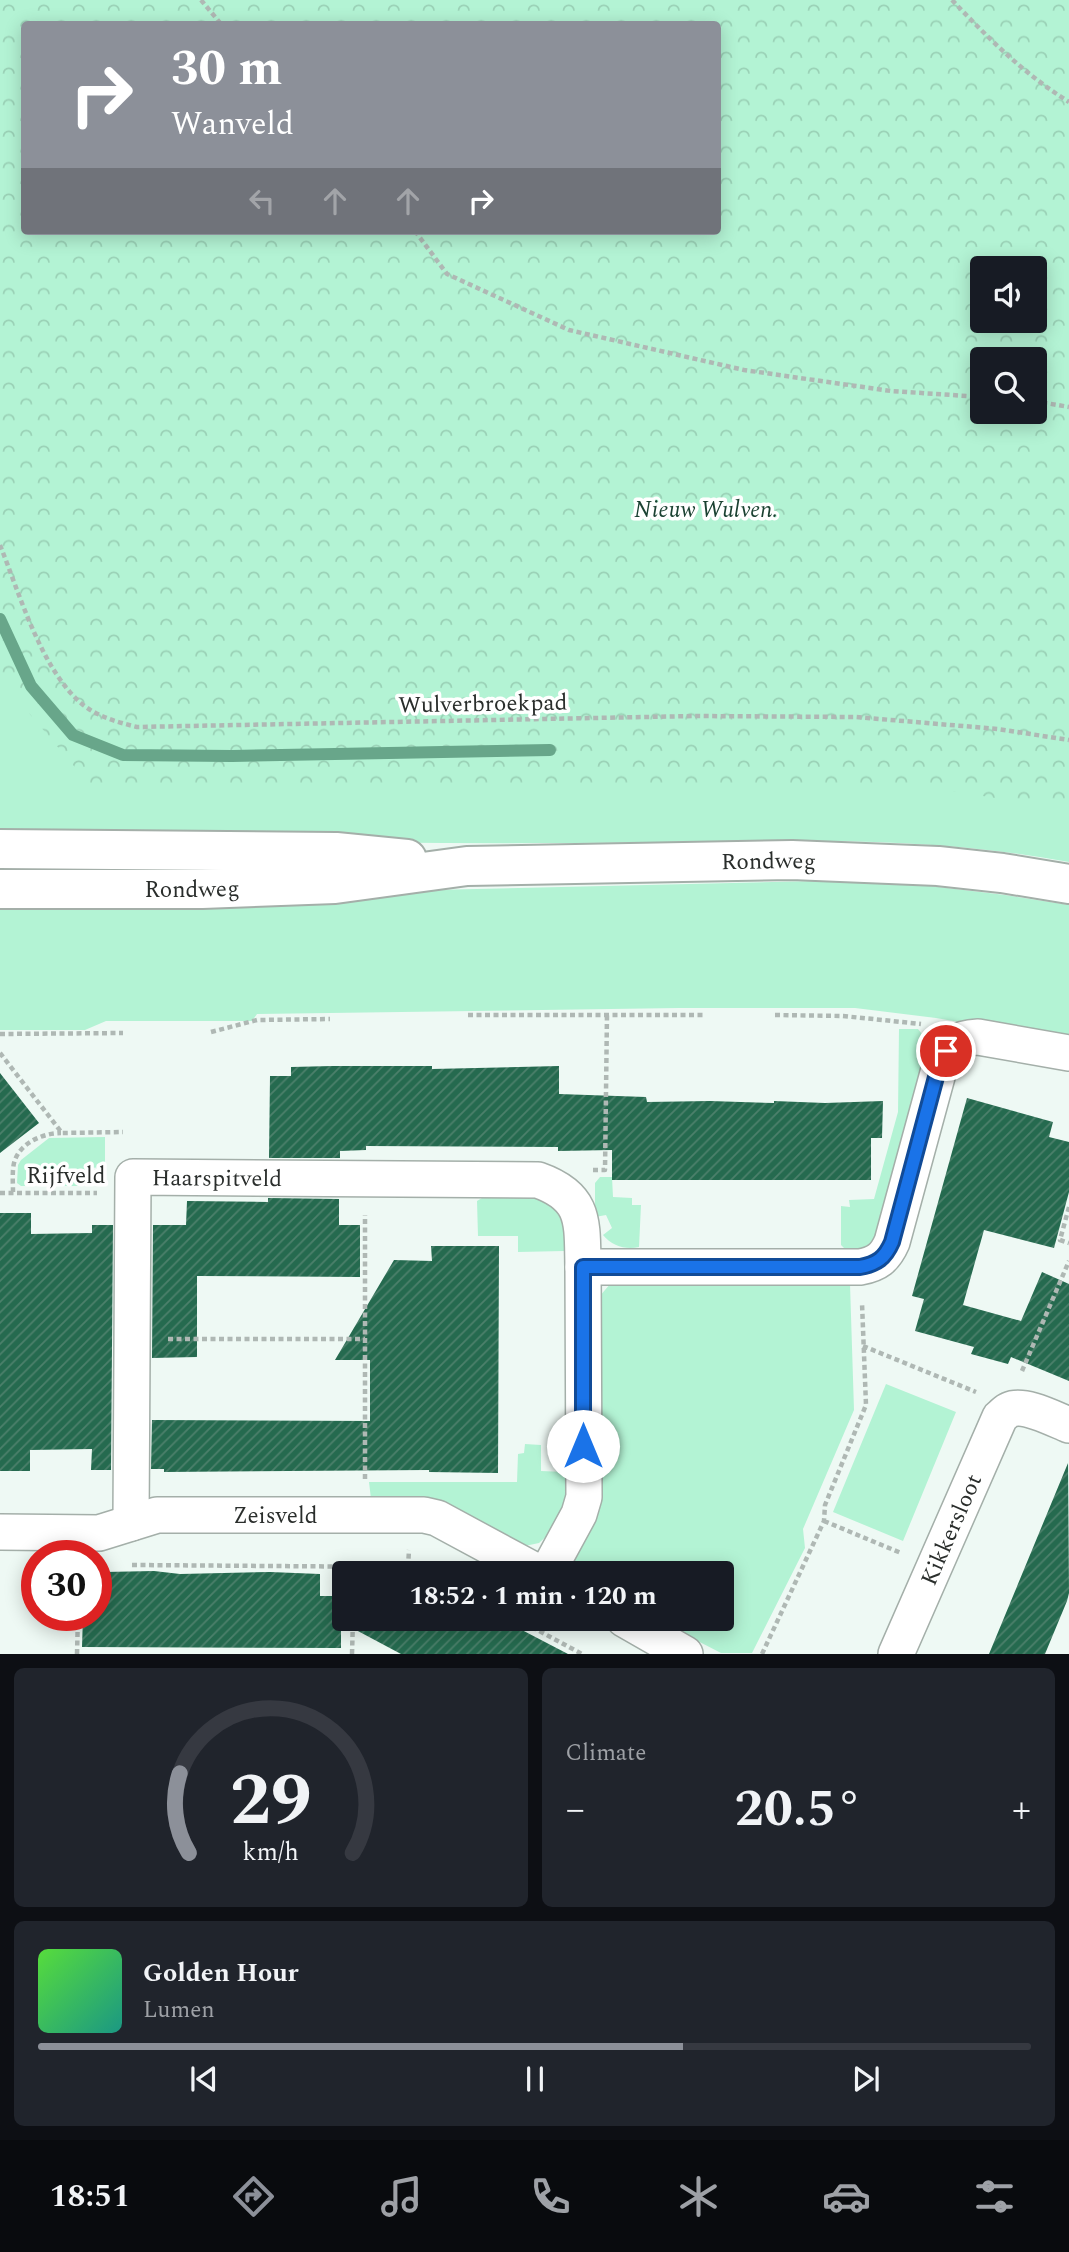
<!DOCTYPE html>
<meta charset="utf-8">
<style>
:root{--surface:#171b24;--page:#20242c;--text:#f1f3f6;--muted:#9ea1a6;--line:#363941;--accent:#8c9099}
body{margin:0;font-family:Spectral,serif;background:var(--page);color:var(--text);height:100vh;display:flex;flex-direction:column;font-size:26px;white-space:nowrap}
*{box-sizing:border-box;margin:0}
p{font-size:23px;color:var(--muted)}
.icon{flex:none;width:38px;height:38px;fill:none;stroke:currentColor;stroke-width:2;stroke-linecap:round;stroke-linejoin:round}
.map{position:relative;height:1654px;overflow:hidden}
.details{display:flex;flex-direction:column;gap:14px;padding:14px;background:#0d0f14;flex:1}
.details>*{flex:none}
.banner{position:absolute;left:21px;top:21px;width:700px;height:214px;border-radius:7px;box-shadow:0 4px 18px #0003;background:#8c9099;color:#fff;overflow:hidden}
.controls{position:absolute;left:970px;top:256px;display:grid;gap:14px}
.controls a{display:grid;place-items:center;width:77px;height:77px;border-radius:7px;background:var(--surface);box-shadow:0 4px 18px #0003;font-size:35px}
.speed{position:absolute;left:21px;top:1540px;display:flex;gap:14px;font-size:35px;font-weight:700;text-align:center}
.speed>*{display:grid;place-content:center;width:91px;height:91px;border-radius:50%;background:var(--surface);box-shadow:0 4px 18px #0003;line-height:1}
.speed .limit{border:10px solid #d22;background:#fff;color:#111}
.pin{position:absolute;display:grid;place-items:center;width:60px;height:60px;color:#fff;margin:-30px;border:4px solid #fff;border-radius:50%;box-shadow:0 2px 7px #0007}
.me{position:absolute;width:77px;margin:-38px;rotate:0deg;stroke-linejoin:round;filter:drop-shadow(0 0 5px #0008)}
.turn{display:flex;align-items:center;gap:24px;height:147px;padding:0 35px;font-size:32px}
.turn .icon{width:91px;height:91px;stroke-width:2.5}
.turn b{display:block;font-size:49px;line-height:60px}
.lanes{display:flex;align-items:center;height:66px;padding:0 35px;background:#0003;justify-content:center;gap:35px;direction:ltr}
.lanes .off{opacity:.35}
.big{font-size:52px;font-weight:700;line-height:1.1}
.details .card{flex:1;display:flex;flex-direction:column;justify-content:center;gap:10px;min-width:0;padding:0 24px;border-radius:10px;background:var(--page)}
.details .dial{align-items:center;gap:0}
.dial svg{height:182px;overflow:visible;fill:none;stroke:var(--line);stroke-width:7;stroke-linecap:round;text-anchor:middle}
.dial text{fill:var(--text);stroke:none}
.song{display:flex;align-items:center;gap:21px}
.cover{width:84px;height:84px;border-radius:10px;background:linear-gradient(135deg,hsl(110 70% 55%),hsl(170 70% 35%))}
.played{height:7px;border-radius:4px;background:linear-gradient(90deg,var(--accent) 65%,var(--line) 65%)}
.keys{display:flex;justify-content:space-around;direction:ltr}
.heat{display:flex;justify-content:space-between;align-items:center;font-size:38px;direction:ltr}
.details .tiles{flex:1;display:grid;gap:14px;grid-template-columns:1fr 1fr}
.card:last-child{grid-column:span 2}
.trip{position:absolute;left:332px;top:1561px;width:402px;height:70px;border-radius:7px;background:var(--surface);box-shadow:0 4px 18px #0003;font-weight:700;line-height:70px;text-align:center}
.dock{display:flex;height:112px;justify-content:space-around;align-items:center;background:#090b0e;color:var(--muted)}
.dock .icon{width:49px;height:49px}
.dock .current{color:var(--accent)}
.dock b{font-size:32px;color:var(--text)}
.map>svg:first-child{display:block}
</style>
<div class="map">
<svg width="1069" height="1654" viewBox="0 0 1069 1654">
<defs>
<pattern id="forest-crowns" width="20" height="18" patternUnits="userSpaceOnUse" patternTransform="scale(1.75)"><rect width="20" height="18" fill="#b3f3d4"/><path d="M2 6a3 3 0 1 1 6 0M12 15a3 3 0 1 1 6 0" fill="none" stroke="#9ad1b6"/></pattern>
<pattern id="building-hatch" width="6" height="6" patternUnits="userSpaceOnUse" patternTransform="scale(1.75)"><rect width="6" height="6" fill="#256a4f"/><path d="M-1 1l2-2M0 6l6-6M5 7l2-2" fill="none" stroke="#4c806b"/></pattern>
</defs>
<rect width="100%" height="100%" fill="#eef9f4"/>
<path fill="#b3f3d4" d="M 0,339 L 1069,649 L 1069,862 C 905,831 736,843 570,843 C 380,844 190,840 0,838 Z
M 816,881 L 914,884 L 1005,895 L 1069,905 L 1069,1041 L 936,1018 L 855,1008 L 679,1008 L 257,1014 L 252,1021 L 106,1021 L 85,1030 L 0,1030 L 0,900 Z
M 899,1029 L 918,1029 L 922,1034 L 919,1053 L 931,1057 L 874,1242 L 860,1249 L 845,1249 L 841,1245 L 841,1206 L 850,1207 L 849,1200 L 874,1199 L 898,1112 Z
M 105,1137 L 105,1167 L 89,1168 L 88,1186 L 21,1186 L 17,1183 L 18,1165 L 21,1160 L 49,1138 Z
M 600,1177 L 612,1177 L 613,1197 L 632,1198 L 632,1205 L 641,1205 L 639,1247 C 626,1250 612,1246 603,1235 L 612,1228 L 606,1215 L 595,1217 L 595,1183 Z
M 482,1198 C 526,1198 575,1188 564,1251 L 518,1252 L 518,1236 L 478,1236 L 477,1201 Z
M 611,1283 L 850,1284 L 854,1410 L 803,1529 L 805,1548 L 752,1653 L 721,1653 L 655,1619 L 723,1619 L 723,1573 L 574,1573 L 571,1566 L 599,1297 Z
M 886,1384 L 956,1412 L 903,1541 L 833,1512 Z
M 525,1444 L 541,1445 L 541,1471 L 564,1472 L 569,1474 L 569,1499 L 551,1532 L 539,1543 L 520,1547 L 371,1499 L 369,1482 L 517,1482 L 518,1454 L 524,1453 Z"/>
<path fill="url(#forest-crowns)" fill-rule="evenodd" d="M 0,0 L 1069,0 L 1069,810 L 952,791 L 90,785 L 0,679 ZM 24,24 L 718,24 L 718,231 L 24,231 ZM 982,268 L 1034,268 L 1034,320 L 982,320 ZM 982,359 L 1034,359 L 1034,411 L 982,411 Z"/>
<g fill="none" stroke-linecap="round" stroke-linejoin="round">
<path stroke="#68a68a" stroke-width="12" d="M 0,619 L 31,686 L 73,735 L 123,755 L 232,756 L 550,750"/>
</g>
<path fill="url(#building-hatch)" d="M 332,1066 L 432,1066 L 432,1069 L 559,1066 L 559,1094 L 646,1097 L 647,1102 L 710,1101 L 774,1103 L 774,1101 L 825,1103 L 883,1101 L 882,1138 L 871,1138 L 871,1180 L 612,1180 L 612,1150 L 558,1151 L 558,1147 L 366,1146 L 366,1150 L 340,1151 L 340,1158 L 269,1158 L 270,1076 L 291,1076 L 291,1067 Z
M 0,1073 L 39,1123 L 0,1153 Z
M 967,1098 L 1053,1122 L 1049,1137 L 1069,1142 L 1069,1192 L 1054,1248 L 984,1230 L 963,1305 L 1021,1321 L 1042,1272 L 1069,1284 L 1069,1381 L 1011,1357 L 1008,1364 L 971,1354 L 974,1347 L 915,1331 L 924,1299 L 912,1296 Z
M 268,1198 L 339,1199 L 339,1225 L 360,1225 L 360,1277 L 197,1276 L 197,1357 L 152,1358 L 153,1225 L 186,1225 L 187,1201 L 268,1202 Z
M 0,1213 L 31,1213 L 31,1234 L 92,1233 L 92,1225 L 113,1225 L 111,1470 L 91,1470 L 92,1449 L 30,1450 L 30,1471 L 0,1471 Z
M 431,1246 L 499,1246 L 498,1473 L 429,1472 L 429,1470 L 164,1472 L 164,1469 L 151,1469 L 152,1420 L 370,1421 L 370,1360 L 335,1360 L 394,1260 L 432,1261 Z
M 1068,1463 L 1069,1593 L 1067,1601 L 1045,1654 L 989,1654 Z
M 154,1571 L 180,1574 L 270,1572 L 320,1574 L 320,1596 L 341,1596 L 341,1619 L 501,1619 L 568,1654 L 401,1654 L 341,1622 L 341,1648 L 82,1647 L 83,1615 L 96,1615 L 96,1596 L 104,1596 L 104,1572 Z"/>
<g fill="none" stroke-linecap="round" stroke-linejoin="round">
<defs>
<g id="minor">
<path id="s1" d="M 131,1523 L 133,1177 L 538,1180 C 586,1197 582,1222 583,1267"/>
<path id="s2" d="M 0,1532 L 99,1533 L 157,1515 L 424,1515 L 437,1518 L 539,1573"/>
<path d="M 547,1573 L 579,1514 L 584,1497 L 583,1267 L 860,1267 C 877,1264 885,1258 892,1242 L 941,1062 C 949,1043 958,1038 978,1037 L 1069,1053"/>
<path d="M 624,1619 L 685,1654"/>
<path id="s3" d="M 896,1654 L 1000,1417 C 1003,1415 1006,1411 1009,1410 C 1024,1403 1054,1419 1069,1425"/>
</g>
<g id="secondary">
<path d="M 0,849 L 336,852 L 407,859"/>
<path id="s4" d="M 0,889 L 202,889 L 335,884 L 467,866 L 792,860 L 938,866 L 1002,873 L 1069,884"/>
</g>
</defs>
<use href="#minor" stroke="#a4afa9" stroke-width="38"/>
<use href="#secondary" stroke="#a4afa9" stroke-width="42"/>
<path stroke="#afb8b4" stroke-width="4.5" stroke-dasharray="5 3.5" stroke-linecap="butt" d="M 201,0 L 221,24
M 952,0 C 988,38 1024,74 1069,102
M 415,231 L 447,274 L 569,330 L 744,370 L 891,391 L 982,397
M 1034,401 L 1069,407
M 0,545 C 20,595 41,669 82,704 C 98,717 117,722 137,727 L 697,716 L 856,717 L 998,729 L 1069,740
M 468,1015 L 705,1015
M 775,1015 L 843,1016 L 921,1024
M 211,1032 L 257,1020 L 330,1019
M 0,1034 L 123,1033
M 0,1053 L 62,1133 L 123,1132
M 593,1170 L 605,1170 L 607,1014
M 13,1192 C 13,1183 12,1172 14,1163 C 19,1143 43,1133 61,1133
M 0,1193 L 97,1193
M 1069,1207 L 1060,1240 L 1069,1243
M 168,1339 L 365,1339
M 863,1346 L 976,1392
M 1022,1371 L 1069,1261
M 365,1479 L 365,1215
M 824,1521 L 901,1553
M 132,1565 L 408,1567 L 426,1573
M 408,1567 L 409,1550
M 517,1619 L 582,1654
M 77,1654 L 78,1615
M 352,1654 L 353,1619
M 762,1654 L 824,1521 L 825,1505 L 866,1405 L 862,1303"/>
<use href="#minor" stroke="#fff" stroke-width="35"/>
<use href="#secondary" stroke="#fff" stroke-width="38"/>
</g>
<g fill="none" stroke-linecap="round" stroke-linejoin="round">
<defs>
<path id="route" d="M 583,1446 L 583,1267 L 860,1267 C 877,1264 885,1258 892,1242 L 940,1062 L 946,1051"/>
</defs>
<use href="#route" stroke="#114b97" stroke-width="18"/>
<use href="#route" stroke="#1a73e8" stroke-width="12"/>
</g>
<g text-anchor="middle" stroke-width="7" stroke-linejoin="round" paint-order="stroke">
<g font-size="23" font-style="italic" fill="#1b4232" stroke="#fff">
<text x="706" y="517">Nieuw Wulven.</text>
</g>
<g font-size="23" fill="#2a2e2c" stroke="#fff">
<text transform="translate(483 703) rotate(-1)" y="8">Wulverbroekpad</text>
<text dy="8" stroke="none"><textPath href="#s4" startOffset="770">Rondweg</textPath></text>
<text dy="8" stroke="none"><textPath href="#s4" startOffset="192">Rondweg</textPath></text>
<text x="66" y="1183">Rijfveld</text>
<text dy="8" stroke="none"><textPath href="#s1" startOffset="430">Haarspitveld</textPath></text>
<text dy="8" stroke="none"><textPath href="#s2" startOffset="278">Zeisveld</textPath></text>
<text dy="8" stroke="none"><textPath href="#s3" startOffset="136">Kikkersloot</textPath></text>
</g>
</g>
</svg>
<div class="controls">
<a><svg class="icon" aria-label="sound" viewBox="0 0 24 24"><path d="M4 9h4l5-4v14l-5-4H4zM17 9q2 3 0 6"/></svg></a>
<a><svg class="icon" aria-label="search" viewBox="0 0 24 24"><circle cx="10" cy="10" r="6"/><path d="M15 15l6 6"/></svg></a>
</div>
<div class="speed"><div class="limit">30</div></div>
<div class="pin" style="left:946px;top:1051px;background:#d93025"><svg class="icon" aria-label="arrive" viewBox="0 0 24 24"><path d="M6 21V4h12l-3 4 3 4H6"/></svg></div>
<svg class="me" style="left:583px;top:1446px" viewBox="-20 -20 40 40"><circle r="19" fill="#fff"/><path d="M0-13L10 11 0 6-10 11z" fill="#1a73e8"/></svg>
<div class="trip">18:52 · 1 min · 120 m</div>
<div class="banner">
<div class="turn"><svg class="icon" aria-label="right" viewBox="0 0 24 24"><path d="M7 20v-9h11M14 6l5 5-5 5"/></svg><div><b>30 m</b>Wanveld</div></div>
<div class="lanes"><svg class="icon off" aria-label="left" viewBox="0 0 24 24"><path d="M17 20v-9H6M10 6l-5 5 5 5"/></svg><svg class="icon off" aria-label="ahead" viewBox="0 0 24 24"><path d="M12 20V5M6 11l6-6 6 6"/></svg><svg class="icon off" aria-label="ahead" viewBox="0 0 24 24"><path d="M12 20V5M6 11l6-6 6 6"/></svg><svg class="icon" aria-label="right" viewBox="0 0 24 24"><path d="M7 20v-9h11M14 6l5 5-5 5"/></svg></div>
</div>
</div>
<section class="details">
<div class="tiles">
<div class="card dial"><svg viewBox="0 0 100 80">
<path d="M14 69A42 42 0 1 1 86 69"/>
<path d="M14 69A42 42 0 0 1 10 34" stroke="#8c9099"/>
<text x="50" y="56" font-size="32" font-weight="700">29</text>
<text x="50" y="72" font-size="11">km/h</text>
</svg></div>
<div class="card"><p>Climate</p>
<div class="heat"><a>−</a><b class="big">20.5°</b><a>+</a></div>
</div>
<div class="card">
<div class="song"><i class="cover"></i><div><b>Golden Hour</b><p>Lumen</p></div></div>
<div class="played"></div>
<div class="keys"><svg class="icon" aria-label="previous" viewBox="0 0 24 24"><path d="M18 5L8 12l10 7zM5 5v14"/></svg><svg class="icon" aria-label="pause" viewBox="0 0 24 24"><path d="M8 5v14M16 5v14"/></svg><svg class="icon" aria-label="next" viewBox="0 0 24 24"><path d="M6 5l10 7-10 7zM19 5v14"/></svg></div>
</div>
</div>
</section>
<nav class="dock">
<b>18:51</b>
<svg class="icon current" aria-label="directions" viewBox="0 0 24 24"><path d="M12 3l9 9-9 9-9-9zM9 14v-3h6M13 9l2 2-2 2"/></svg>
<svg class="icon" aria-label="music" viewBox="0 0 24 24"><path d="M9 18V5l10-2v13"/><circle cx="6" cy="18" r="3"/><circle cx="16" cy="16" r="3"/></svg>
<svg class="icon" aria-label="phone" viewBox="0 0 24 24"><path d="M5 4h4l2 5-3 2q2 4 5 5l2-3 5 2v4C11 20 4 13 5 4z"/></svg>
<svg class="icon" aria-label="climate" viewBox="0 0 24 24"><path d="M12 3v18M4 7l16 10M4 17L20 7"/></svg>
<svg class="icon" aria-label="car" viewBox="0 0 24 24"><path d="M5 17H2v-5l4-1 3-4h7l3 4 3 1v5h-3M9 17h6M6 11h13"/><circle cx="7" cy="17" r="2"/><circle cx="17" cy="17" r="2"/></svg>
<svg class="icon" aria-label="filters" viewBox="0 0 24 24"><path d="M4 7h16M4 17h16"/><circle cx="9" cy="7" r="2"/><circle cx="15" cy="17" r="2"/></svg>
</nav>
